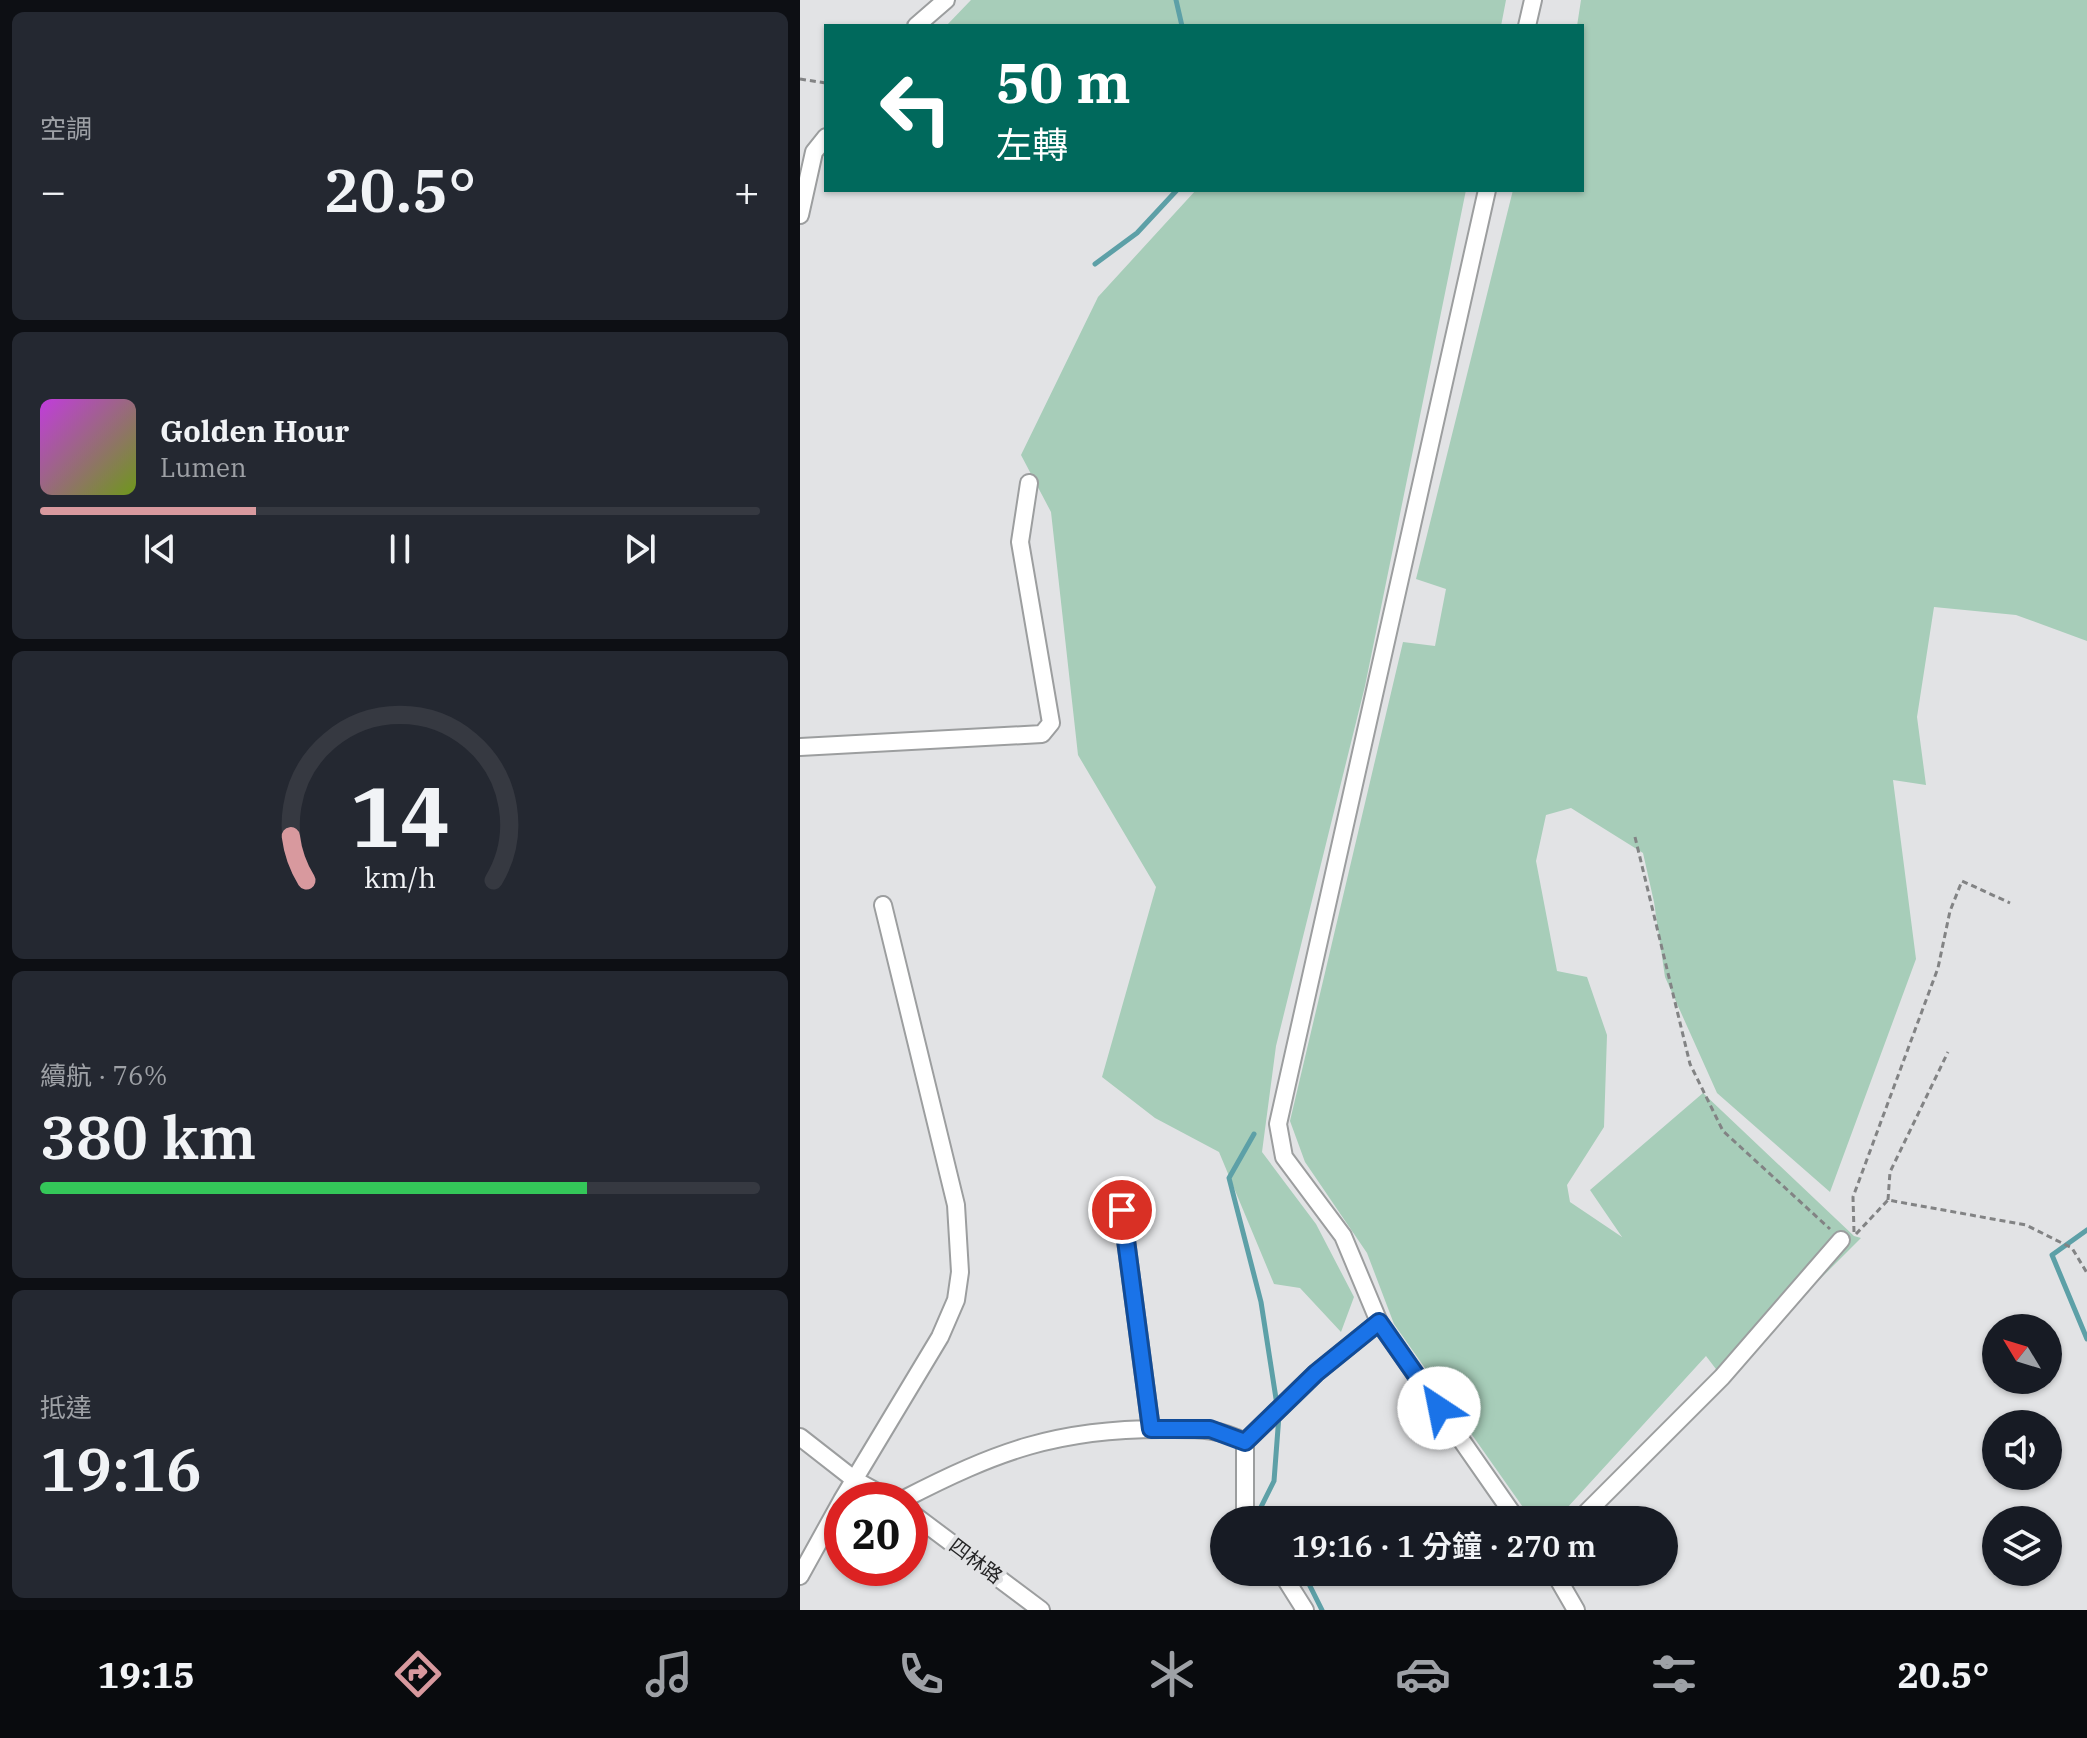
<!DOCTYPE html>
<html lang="zh-TW">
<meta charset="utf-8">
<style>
:root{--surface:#171b24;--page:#242831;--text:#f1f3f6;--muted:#9ea1a6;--line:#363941;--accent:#d8999e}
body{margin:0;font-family:"IBM Plex Serif","Noto Sans TC",serif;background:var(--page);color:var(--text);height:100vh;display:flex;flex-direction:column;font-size:30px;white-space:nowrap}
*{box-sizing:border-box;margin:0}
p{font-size:26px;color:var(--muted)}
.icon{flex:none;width:44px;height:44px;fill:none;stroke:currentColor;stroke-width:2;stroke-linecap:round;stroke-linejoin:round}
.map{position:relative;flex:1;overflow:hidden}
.details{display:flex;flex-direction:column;gap:12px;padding:12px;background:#0d0f14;width:800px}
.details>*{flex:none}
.top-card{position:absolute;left:24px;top:24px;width:760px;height:168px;border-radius:0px;box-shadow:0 2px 6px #0004;background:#00695c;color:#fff;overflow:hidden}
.needle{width:52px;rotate:308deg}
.controls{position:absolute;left:1182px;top:1314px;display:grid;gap:16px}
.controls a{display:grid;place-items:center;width:80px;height:80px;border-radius:50%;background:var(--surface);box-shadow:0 2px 6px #0004;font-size:40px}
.speed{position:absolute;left:24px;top:1482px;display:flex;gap:16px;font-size:40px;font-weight:700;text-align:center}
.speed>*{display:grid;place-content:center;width:104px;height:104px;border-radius:50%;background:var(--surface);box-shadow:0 2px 6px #0004;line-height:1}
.speed .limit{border:12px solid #d22;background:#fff;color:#111}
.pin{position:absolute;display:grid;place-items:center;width:68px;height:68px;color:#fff;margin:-34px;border:4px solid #fff;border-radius:50%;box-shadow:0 2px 8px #0007}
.me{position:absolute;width:88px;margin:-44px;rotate:326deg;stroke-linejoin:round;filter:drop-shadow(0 0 6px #0008)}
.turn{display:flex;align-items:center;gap:28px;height:168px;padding:0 40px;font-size:36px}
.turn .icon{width:104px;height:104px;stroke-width:2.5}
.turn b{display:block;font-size:56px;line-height:68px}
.big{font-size:60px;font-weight:600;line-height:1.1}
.details .tile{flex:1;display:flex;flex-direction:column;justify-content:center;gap:12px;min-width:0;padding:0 28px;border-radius:12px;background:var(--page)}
.details .dial{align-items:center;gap:0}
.dial svg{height:208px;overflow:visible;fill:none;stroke:var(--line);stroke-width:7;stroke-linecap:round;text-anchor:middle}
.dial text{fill:var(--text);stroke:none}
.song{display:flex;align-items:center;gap:24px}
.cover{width:96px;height:96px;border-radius:12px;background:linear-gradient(135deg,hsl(290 70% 55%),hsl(80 70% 35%))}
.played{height:8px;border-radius:4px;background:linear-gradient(90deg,var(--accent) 30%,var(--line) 30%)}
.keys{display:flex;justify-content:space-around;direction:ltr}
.heat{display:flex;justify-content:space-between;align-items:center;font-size:44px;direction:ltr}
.charge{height:12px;border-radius:6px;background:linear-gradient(90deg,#34c759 76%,var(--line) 0)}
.trip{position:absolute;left:410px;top:1506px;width:468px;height:80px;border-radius:40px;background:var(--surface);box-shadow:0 2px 6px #0004;font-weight:600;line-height:80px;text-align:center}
.dock{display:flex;height:128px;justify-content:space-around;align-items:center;background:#090b0e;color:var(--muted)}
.dock .icon{width:56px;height:56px}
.dock .selected{color:var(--accent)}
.dock b{font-size:36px;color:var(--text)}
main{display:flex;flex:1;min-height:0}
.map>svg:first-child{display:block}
</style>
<main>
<section class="details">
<div class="tile"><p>空調</p>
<div class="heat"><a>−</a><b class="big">20.5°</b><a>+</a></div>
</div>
<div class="tile">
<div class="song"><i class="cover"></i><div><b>Golden Hour</b><p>Lumen</p></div></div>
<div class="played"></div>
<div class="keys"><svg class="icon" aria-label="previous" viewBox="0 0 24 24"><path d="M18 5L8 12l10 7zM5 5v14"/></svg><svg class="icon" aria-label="pause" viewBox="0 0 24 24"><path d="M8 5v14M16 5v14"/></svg><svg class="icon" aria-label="next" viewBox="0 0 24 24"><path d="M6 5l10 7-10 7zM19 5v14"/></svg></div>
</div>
<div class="tile dial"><svg viewBox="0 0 100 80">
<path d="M14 69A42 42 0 1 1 86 69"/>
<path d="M14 69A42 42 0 0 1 8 52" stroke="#d8999e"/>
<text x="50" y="56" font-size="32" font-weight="700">14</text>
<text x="50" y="72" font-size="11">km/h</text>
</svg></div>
<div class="tile"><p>續航 · 76%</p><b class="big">380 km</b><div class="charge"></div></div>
<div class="tile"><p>抵達</p><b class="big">19:16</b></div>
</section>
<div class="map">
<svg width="1287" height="1610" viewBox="0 0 1287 1610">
<rect width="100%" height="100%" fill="#e2e3e5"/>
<path fill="#a7cdb9" d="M 171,0 L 706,0 L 701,26 L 146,26 Z
M 781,0 L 1287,0 L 1287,641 L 1216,615 L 1134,607 L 1117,717 L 1126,785 L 1093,780 L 1116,959 L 1030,1192 L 917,1093 L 865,977 L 854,902 L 843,853 L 771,808 L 746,815 L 736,861 L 757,971 L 787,977 L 807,1035 L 804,1127 L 767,1185 L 770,1202 L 822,1237 L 790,1190 L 903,1093 L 1054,1236 L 1061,1238 L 922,1377 L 906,1356 L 756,1520 L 732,1520 L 594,1324 L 567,1253 L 505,1162 L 490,1121 L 603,642 L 635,646 L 646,589 L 616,579 L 713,190 L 782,190 L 782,26 L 777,26 Z
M 396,190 L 666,190 L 565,686 L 476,1046 L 462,1152 L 516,1224 L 554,1297 L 541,1332 L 500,1288 L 474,1284 L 419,1152 L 355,1118 L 302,1077 L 356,887 L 278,755 L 251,512 L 221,455 L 298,297 Z"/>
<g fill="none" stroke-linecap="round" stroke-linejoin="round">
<path stroke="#5da0a7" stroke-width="5" d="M 376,0 L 382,26
M 295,264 L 337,233 L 377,190
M 454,1134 L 429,1178 L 461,1302 L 477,1405
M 1287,1230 L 1252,1255 L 1287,1339
M 461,1520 L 459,1511 L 474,1481 L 479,1415
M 503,1572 L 522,1610"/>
<defs>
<path id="minor" d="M 116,26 L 146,0
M 727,26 L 733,0
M 687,190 L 478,1124 L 484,1157 L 543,1236 L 579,1322 L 717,1520
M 0,215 L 14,152 L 26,137
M 0,747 L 242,734 L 251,723 L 220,542 L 229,483
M 322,1210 L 351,1429
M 0,1437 L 55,1480 L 92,1500
M 445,1442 L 516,1373 L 579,1322
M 42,1500 L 140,1337 L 156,1300 L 160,1272 L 156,1205 L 83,905
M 102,1500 C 197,1451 258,1428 367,1429 C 396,1429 420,1428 445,1442 L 445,1520
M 110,1512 L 241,1610
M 779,1520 L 922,1377 L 1041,1240
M 481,1572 L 505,1610
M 754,1572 L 776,1610
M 0,1576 L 42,1500"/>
</defs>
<use href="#minor" stroke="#9c9e9f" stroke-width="20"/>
<path stroke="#828384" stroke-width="3" stroke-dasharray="6 4" stroke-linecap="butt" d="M 0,79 L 26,83
M 835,837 L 890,1064 L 923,1131 L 1030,1229
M 1088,1200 L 1090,1172 L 1148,1052
M 1054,1232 L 1053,1197 L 1138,968 L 1150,911 L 1162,881 L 1210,903
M 1056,1234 L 1088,1200 L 1226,1225 L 1272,1248 L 1287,1273"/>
<use href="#minor" stroke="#fff" stroke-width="16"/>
</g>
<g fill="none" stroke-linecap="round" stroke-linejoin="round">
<defs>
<path id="route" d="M 322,1210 L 351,1429 L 410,1429 L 445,1442 L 516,1373 L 579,1322 L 639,1408"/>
</defs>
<use href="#route" stroke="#114b97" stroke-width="20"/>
<use href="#route" stroke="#1a73e8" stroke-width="14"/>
</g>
<g text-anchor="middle" stroke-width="8" stroke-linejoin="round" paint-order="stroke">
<g font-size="20" fill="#252526" stroke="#e2e3e5">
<text transform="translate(176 1561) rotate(37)" y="7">四林路</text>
</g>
</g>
</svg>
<div class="controls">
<a><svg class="needle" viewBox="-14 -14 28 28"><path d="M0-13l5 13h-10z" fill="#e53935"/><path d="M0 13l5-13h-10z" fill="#9ea1a6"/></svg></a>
<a><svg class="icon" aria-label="sound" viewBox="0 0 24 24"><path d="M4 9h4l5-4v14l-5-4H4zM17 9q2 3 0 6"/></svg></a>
<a><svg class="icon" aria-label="layers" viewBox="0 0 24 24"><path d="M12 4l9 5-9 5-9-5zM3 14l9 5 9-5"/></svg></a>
</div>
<div class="speed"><div class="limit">20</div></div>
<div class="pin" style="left:322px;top:1210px;background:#d93025"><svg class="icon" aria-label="arrive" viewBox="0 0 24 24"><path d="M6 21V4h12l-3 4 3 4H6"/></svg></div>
<svg class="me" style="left:639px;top:1408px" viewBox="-20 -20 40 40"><circle r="19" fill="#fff"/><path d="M0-13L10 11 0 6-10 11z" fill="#1a73e8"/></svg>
<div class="trip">19:16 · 1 分鐘 · 270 m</div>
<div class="top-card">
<div class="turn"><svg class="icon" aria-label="left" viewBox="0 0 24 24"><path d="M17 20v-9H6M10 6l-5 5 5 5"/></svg><div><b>50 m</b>左轉</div></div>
</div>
</div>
</main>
<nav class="dock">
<b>19:15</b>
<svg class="icon selected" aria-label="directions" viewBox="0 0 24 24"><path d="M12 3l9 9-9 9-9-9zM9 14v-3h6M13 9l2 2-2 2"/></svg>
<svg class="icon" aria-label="music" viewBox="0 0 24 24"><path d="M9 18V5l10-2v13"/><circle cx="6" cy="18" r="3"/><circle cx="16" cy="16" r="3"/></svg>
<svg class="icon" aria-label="phone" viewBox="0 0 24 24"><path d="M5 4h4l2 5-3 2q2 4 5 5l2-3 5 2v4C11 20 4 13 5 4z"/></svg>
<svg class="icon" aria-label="climate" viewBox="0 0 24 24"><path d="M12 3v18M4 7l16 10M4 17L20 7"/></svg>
<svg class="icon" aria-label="car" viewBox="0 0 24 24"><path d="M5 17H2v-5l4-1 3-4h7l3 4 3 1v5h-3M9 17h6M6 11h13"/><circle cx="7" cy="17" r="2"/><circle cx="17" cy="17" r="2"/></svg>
<svg class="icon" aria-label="filters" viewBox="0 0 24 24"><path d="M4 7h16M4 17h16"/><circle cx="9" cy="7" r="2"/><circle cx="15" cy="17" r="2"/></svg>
<b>20.5°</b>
</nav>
